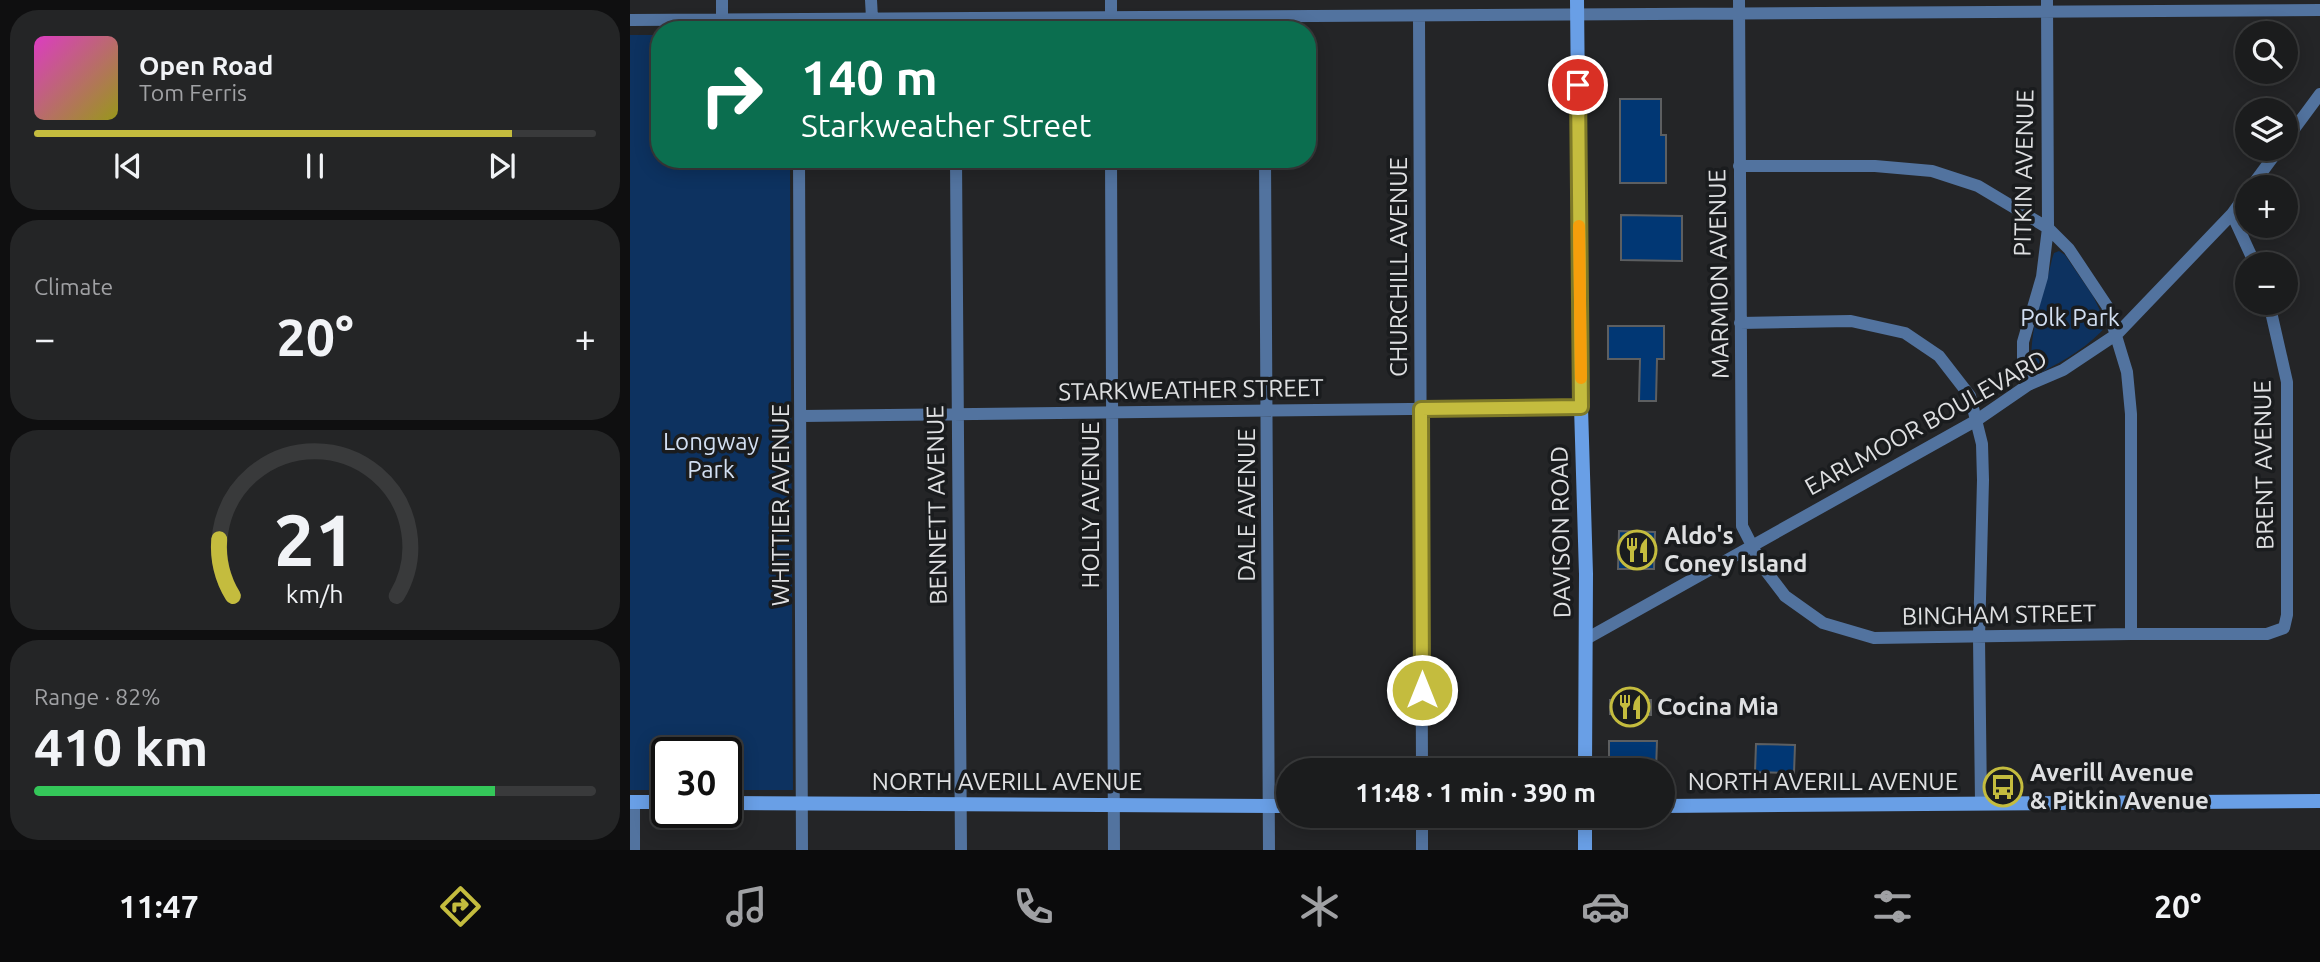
<!DOCTYPE html>
<meta charset="utf-8">
<style>
:root{--surface:#1b1c1d;--page:#242526;--text:#f1f3f6;--muted:#a0a1a4;--line:#393a3b;--accent:#c4bc3e}
body{margin:0;font-family:Ubuntu,sans-serif;background:var(--page);color:var(--text);height:100vh;display:flex;flex-direction:column;font-size:26px;white-space:nowrap}
*{box-sizing:border-box;margin:0}
p{font-size:23px;color:var(--muted)}
.icon{flex:none;width:38px;height:38px;fill:none;stroke:currentColor;stroke-width:2;stroke-linecap:round;stroke-linejoin:round}
.map{position:relative;flex:1;overflow:hidden}
.side{display:flex;flex-direction:column;gap:10px;padding:10px;background:#0f0f10;width:630px}
.side>*{flex:none}
.guide{position:absolute;left:21px;top:21px;width:665px;height:147px;border-radius:28px;box-shadow:0 4px 18px #0003,0 0 0 2px var(--line);background:#0b6e4f;color:#fff;overflow:hidden}
.fabs{position:absolute;left:1605px;top:21px;display:grid;gap:14px}
.fabs a{display:grid;place-items:center;width:63px;height:63px;border-radius:50%;background:var(--surface);box-shadow:0 4px 18px #0003,0 0 0 2px var(--line);font-size:35px}
.speed{position:absolute;left:21px;top:737px;display:flex;gap:14px;font-size:35px;font-weight:700;text-align:center}
.speed>*{display:grid;place-content:center;width:91px;height:91px;border-radius:50%;background:var(--surface);box-shadow:0 4px 18px #0003,0 0 0 2px var(--line);line-height:1}
.speed .limit{border:4px solid #111;border-radius:10px;background:#fff;color:#111}
.pin{position:absolute;display:grid;place-items:center;width:60px;height:60px;color:#fff;margin:-30px;border:4px solid #fff;border-radius:50%;box-shadow:0 2px 7px #0007}
.me{position:absolute;width:77px;margin:-38px;rotate:0deg;stroke-linejoin:round;filter:drop-shadow(0 0 5px #0008)}
.turn{display:flex;align-items:center;gap:24px;height:147px;padding:0 35px;font-size:32px}
.turn .icon{width:91px;height:91px;stroke-width:2.5}
.turn b{display:block;font-size:49px;line-height:60px}
.big{font-size:52px;font-weight:700;line-height:1.1}
.side .card{flex:1;display:flex;flex-direction:column;justify-content:center;gap:10px;min-width:0;padding:0 24px;border-radius:28px;background:var(--page)}
.side .dial{align-items:center;gap:0}
.dial svg{height:182px;overflow:visible;fill:none;stroke:var(--line);stroke-width:7;stroke-linecap:round;text-anchor:middle}
.dial text{fill:var(--text);stroke:none}
.song{display:flex;align-items:center;gap:21px}
.cover{width:84px;height:84px;border-radius:10px;background:linear-gradient(135deg,hsl(310 70% 55%),hsl(60 70% 35%))}
.played{height:7px;border-radius:4px;background:linear-gradient(90deg,var(--accent) 85%,var(--line) 85%)}
.keys{display:flex;justify-content:space-around;direction:ltr}
.heat{display:flex;justify-content:space-between;align-items:center;font-size:38px;direction:ltr}
.charge{height:10px;border-radius:5px;background:linear-gradient(90deg,#34c759 82%,var(--line) 0)}
.trip{position:absolute;left:646px;top:758px;width:399px;height:70px;border-radius:35px;background:var(--surface);box-shadow:0 4px 18px #0003,0 0 0 2px var(--line);font-weight:700;line-height:70px;text-align:center}
.tab-bar{display:flex;height:112px;justify-content:space-around;align-items:center;background:#0b0b0c;color:var(--muted)}
.tab-bar .icon{width:49px;height:49px}
.tab-bar .current{color:var(--accent)}
.tab-bar b{font-size:32px;color:var(--text)}
main{display:flex;flex:1;min-height:0}
.map>svg:first-child{display:block}
</style>
<main>
<section class="side">
<div class="card">
<div class="song"><i class="cover"></i><div><b>Open Road</b><p>Tom Ferris</p></div></div>
<div class="played"></div>
<div class="keys"><svg class="icon" aria-label="previous" viewBox="0 0 24 24"><path d="M18 5L8 12l10 7zM5 5v14"/></svg><svg class="icon" aria-label="pause" viewBox="0 0 24 24"><path d="M8 5v14M16 5v14"/></svg><svg class="icon" aria-label="next" viewBox="0 0 24 24"><path d="M6 5l10 7-10 7zM19 5v14"/></svg></div>
</div>
<div class="card"><p>Climate</p>
<div class="heat"><a>−</a><b class="big">20°</b><a>+</a></div>
</div>
<div class="card dial"><svg viewBox="0 0 100 80">
<path d="M14 69A42 42 0 1 1 86 69"/>
<path d="M14 69A42 42 0 0 1 8 44" stroke="#c4bc3e"/>
<text x="50" y="56" font-size="32" font-weight="700">21</text>
<text x="50" y="72" font-size="11">km/h</text>
</svg></div>
<div class="card"><p>Range · 82%</p><b class="big">410 km</b><div class="charge"></div></div>
</section>
<div class="map">
<svg width="1690" height="850" viewBox="0 0 1690 850">
<rect width="100%" height="100%" fill="#242527"/>
<path fill="#0d3260" d="M 0,35 L 30,35 L 30,159 L 160,159 L 163,790 L 96,790 L 96,752 L 37,752 L 37,790 L 0,790 Z
M 1429,251 L 1435,255 L 1463,296 L 1477,325 C 1461,345 1435,360 1412,372 L 1404,370 C 1394,343 1416,289 1422,259 L 1424,253 Z"/>
<path fill="#013774" stroke="#5d5f61" stroke-width="2" d="M 990,99 L 1031,99 L 1031,135 L 1036,135 L 1036,183 L 990,183 Z
M 991,215 L 1052,216 L 1052,261 L 991,260 Z
M 978,326 L 1034,326 L 1034,359 L 1027,359 L 1026,401 L 1009,401 L 1010,359 L 978,359 Z
M 989,531 L 1025,532 L 1024,569 L 988,569 Z
M 980,700 L 1021,700 L 1021,715 L 980,714 Z
M 979,741 L 1027,741 L 1026,770 L 979,770 Z
M 1126,744 L 1165,745 L 1164,773 L 1125,772 Z
M 886,759 L 932,759 L 931,770 L 886,770 Z"/>
<g fill="none" stroke-linecap="round" stroke-linejoin="round">
<path stroke="#52739f" stroke-width="12" d="M 92,0 L 92,20
M 241,0 L 242,18
M 481,0 L 481,30
M 1109,0 L 1112,526 L 1133,567 L 1155,596 L 1193,623 L 1244,638 L 1501,634 L 1637,634 L 1654,628 L 1657,615 L 1657,382 L 1639,303
M 789,16 L 792,770
M 0,20 L 1690,10
M 1656,140 L 1690,94
M 169,159 L 172,850
M 326,159 L 331,850
M 481,159 L 484,850
M 635,159 L 639,850
M 1109,166 L 1245,166 L 1302,171 L 1348,186 L 1418,228 L 1439,249 L 1477,306 L 1497,372 L 1501,414 L 1501,634
M 1621,187 L 1649,149
M 1602,214 L 1625,264
M 1110,323 L 1221,321 L 1275,333 L 1309,356 L 1340,396 L 1352,444 L 1353,480 L 1349,638 L 1351,803
M 1398,385 L 1393,360 L 1393,342 L 1412,277 L 1418,228 L 1417,0
M 172,416 L 951,407
M 956,639 L 1347,420 L 1398,385 L 1433,370 L 1487,334 L 1602,214 L 1617,193
M 792,816 L 792,850
M 4,850 L 4,802"/>
<path stroke="#699fe6" stroke-width="14" d="M 947,0 L 951,407 L 956,574 L 955,770
M 0,802 L 37,802
M 96,803 L 658,806
M 1032,806 L 1690,801
M 955,816 L 955,850"/>
</g>
<g fill="none" stroke-linecap="round" stroke-linejoin="round">
<defs>
<path id="route" d="M 792,690 L 791,409 L 951,407 L 948,85"/>
</defs>
<use href="#route" stroke="#7f7a28" stroke-width="18"/>
<use href="#route" stroke="#c4bc3e" stroke-width="12"/>
<path stroke="#f59e0b" stroke-width="12" d="M 949,226 L 951,378"/>
</g>
<defs>
<symbol id="restaurant-ring" viewBox="-11 -11 22 22"><circle r="9.5" fill="#1a1c1e" stroke="#c4bc3e" stroke-width="1.5"/><path d="M-5-6h1v4h1v-4h1v4h1v-4h1v5L-1.5 .5V6h-2V.5L-5-1ZM5-6V6H3V1.5H1.5Q1.5-4 5-6Z" fill="#c4bc3e"/></symbol>
<symbol id="bus-ring" viewBox="-11 -11 22 22"><circle r="9.5" fill="#1a1c1e" stroke="#c4bc3e" stroke-width="1.5"/><path d="M-5-6H5V4H4V6H2V4H-2V6H-4V4H-5ZM-3.5-4V0h7V-4ZM-3.5 1.2v1.5H-2V1.2ZM2 1.2v1.5H3.5V1.2Z" fill="#c4bc3e"/></symbol>
</defs>
<g fill-rule="evenodd">
<use href="#restaurant-ring" x="985" y="528" width="44" height="44"/>
<use href="#restaurant-ring" x="978" y="685" width="44" height="44"/>
<use href="#bus-ring" x="1351" y="765" width="44" height="44"/>
</g>
<g text-anchor="middle" stroke-width="7" stroke-linejoin="round" paint-order="stroke">
<g font-size="24" fill="#dfe0e2" stroke="#1a1c1e">
<text transform="translate(1394 173) rotate(-89)" y="8">PITKIN AVENUE</text>
<text transform="translate(769 267) rotate(-90)" y="8">CHURCHILL AVENUE</text>
<text transform="translate(1089 274) rotate(-91)" y="8">MARMION AVENUE</text>
<text transform="translate(561 390) rotate(-1)" y="8">STARKWEATHER STREET</text>
<text transform="translate(1296 423) rotate(-29)" y="8">EARLMOOR BOULEVARD</text>
<text transform="translate(1634 465) rotate(-91)" y="8">BRENT AVENUE</text>
<text transform="translate(151 505) rotate(-90)" y="8">WHITTIER AVENUE</text>
<text transform="translate(307 505) rotate(-91)" y="8">BENNETT AVENUE</text>
<text transform="translate(461 505) rotate(-90)" y="8">HOLLY AVENUE</text>
<text transform="translate(617 505) rotate(-90)" y="8">DALE AVENUE</text>
<text transform="translate(931 532) rotate(-91)" y="8">DAVISON ROAD</text>
<text transform="translate(1369 615) rotate(-1)" y="8">BINGHAM STREET</text>
<text x="377" y="790">NORTH AVERILL AVENUE</text>
<text x="1193" y="790">NORTH AVERILL AVENUE</text>
</g>
<g font-size="24" fill="#d2dff2" stroke="#1a1c1e">
<text x="1440" y="326">Polk Park</text>
<text x="81" y="450">Longway<tspan x="81" dy="28">Park</tspan></text>
</g>
<g font-size="24" font-weight="bold" fill="#dfe0e2" stroke="#1a1c1e" text-anchor="start">
<text x="1034" y="544">Aldo's<tspan x="1034" dy="28">Coney Island</tspan></text>
<text x="1027" y="715">Cocina Mia</text>
<text x="1400" y="781">Averill Avenue<tspan x="1400" dy="28">&amp; Pitkin Avenue</tspan></text>
</g>
</g>
</svg>
<div class="fabs">
<a><svg class="icon" aria-label="search" viewBox="0 0 24 24"><circle cx="10" cy="10" r="6"/><path d="M15 15l6 6"/></svg></a>
<a><svg class="icon" aria-label="layers" viewBox="0 0 24 24"><path d="M12 4l9 5-9 5-9-5zM3 14l9 5 9-5"/></svg></a>
<a>+</a>
<a>−</a>
</div>
<div class="speed"><div class="limit">30</div></div>
<div class="pin" style="left:948px;top:85px;background:#d93025"><svg class="icon" aria-label="arrive" viewBox="0 0 24 24"><path d="M6 21V4h12l-3 4 3 4H6"/></svg></div>
<svg class="me" style="left:792px;top:690px" viewBox="-20 -20 40 40"><circle r="17" fill="#c4bc3e" stroke="#fff" stroke-width="3"/><path d="M0-11L8 9 0 5-8 9z" fill="#fff"/></svg>
<div class="trip">11:48 · 1 min · 390 m</div>
<div class="guide">
<div class="turn"><svg class="icon" aria-label="right" viewBox="0 0 24 24"><path d="M7 20v-9h11M14 6l5 5-5 5"/></svg><div><b>140 m</b>Starkweather Street</div></div>
</div>
</div>
</main>
<nav class="tab-bar">
<b>11:47</b>
<svg class="icon current" aria-label="directions" viewBox="0 0 24 24"><path d="M12 3l9 9-9 9-9-9zM9 14v-3h6M13 9l2 2-2 2"/></svg>
<svg class="icon" aria-label="music" viewBox="0 0 24 24"><path d="M9 18V5l10-2v13"/><circle cx="6" cy="18" r="3"/><circle cx="16" cy="16" r="3"/></svg>
<svg class="icon" aria-label="phone" viewBox="0 0 24 24"><path d="M5 4h4l2 5-3 2q2 4 5 5l2-3 5 2v4C11 20 4 13 5 4z"/></svg>
<svg class="icon" aria-label="climate" viewBox="0 0 24 24"><path d="M12 3v18M4 7l16 10M4 17L20 7"/></svg>
<svg class="icon" aria-label="car" viewBox="0 0 24 24"><path d="M5 17H2v-5l4-1 3-4h7l3 4 3 1v5h-3M9 17h6M6 11h13"/><circle cx="7" cy="17" r="2"/><circle cx="17" cy="17" r="2"/></svg>
<svg class="icon" aria-label="filters" viewBox="0 0 24 24"><path d="M4 7h16M4 17h16"/><circle cx="9" cy="7" r="2"/><circle cx="15" cy="17" r="2"/></svg>
<b>20°</b>
</nav>
